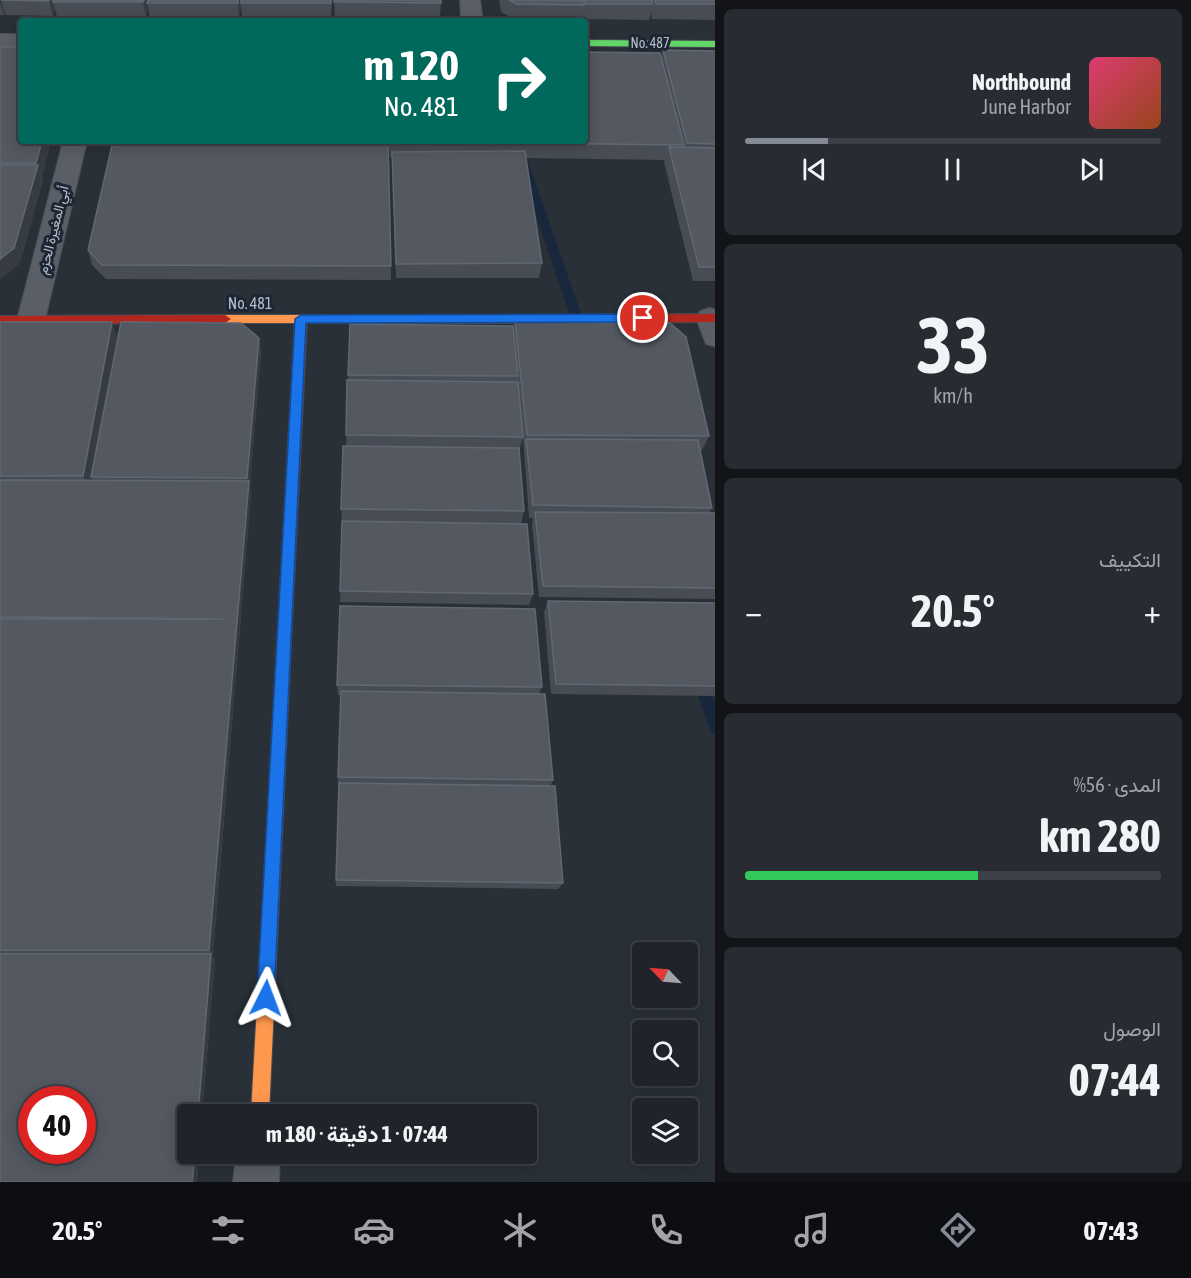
<!DOCTYPE html>
<html lang="ar">
<meta charset="utf-8">
<style>
:root{--surface:#20242a;--page:#282c32;--text:#f1f3f6;--muted:#a2a4a8;--line:#3d4147;--accent:#848b96}
body{margin:0;font-family:"Asap Condensed",Vazirmatn,sans-serif;background:var(--page);color:var(--text);direction:rtl;height:100vh;display:flex;flex-direction:column;font-size:22px;white-space:nowrap}
*{box-sizing:border-box;margin:0}
p{font-size:20px;color:var(--muted)}
.icon{flex:none;width:33px;height:33px;fill:none;stroke:currentColor;stroke-width:2;stroke-linecap:round;stroke-linejoin:round}
.map{position:relative;flex:1;overflow:hidden;direction:ltr}
.side{display:flex;flex-direction:column;gap:9px;padding:9px;background:#121417;width:476px}
.side>*{flex:none}
.top-card{position:absolute;left:18px;top:18px;width:570px;height:126px;border-radius:6px;box-shadow:0 3px 15px #0003,0 0 0 2px var(--line);direction:rtl;background:#00695c;color:#fff;overflow:hidden}
.needle{width:39px;rotate:295deg}
.tools{position:absolute;left:632px;top:942px;display:grid;gap:12px}
.tools a{display:grid;place-items:center;width:66px;height:66px;border-radius:6px;background:var(--surface);box-shadow:0 3px 15px #0003,0 0 0 2px var(--line);font-size:30px}
.speed{position:absolute;left:18px;top:1086px;display:flex;gap:12px;font-size:30px;font-weight:700;text-align:center}
.speed>*{display:grid;place-content:center;width:78px;height:78px;border-radius:50%;background:var(--surface);box-shadow:0 3px 15px #0003,0 0 0 2px var(--line);line-height:1}
.speed .limit{border:9px solid #d22;background:#fff;color:#111}
.pin{position:absolute;display:grid;place-items:center;width:51px;height:51px;color:#fff;margin:-26px;border:3px solid #fff;border-radius:50%;box-shadow:0 2px 6px #0007}
.me{position:absolute;width:66px;margin:-33px;rotate:3deg;stroke-linejoin:round;filter:drop-shadow(0 0 4px #0008)}
.turn{display:flex;align-items:center;gap:21px;height:126px;padding:0 30px;font-size:27px}
.turn .icon{width:78px;height:78px;stroke-width:2.5}
.turn b{display:block;font-size:42px;line-height:51px}
.big{font-size:45px;font-weight:700;line-height:1.1}
.side .widget{flex:1;display:flex;flex-direction:column;justify-content:center;gap:9px;min-width:0;padding:0 21px;border-radius:9px;background:var(--page)}
.side .dial{align-items:center;gap:0}
.dial b{font-size:78px;line-height:1}
.song{display:flex;align-items:center;gap:18px}
.cover{width:72px;height:72px;border-radius:9px;background:linear-gradient(135deg,hsl(340 70% 55%),hsl(20 70% 35%))}
.played{height:6px;border-radius:3px;background:linear-gradient(90deg,var(--accent) 20%,var(--line) 20%)}
.keys{display:flex;justify-content:space-around;direction:ltr}
.heat{display:flex;justify-content:space-between;align-items:center;font-size:33px;direction:ltr}
.charge{height:9px;border-radius:4px;background:linear-gradient(90deg,#34c759 56%,var(--line) 0)}
.trip{position:absolute;left:177px;top:1104px;width:360px;height:60px;border-radius:6px;background:var(--surface);box-shadow:0 3px 15px #0003,0 0 0 2px var(--line);font-weight:700;line-height:60px;text-align:center;direction:rtl}
.tab-bar{display:flex;height:96px;justify-content:space-around;align-items:center;background:#0d0e11;color:var(--muted)}
.tab-bar .icon{width:42px;height:42px}
.tab-bar .selected{color:var(--accent)}
.tab-bar b{font-size:27px;color:var(--text)}
main{display:flex;flex:1;min-height:0}
.map>svg:first-child{display:block}
</style>
<main>
<section class="side">
<div class="widget">
<div class="song"><i class="cover"></i><div><b>Northbound</b><p>June Harbor</p></div></div>
<div class="played"></div>
<div class="keys"><svg class="icon" aria-label="previous" viewBox="0 0 24 24"><path d="M18 5L8 12l10 7zM5 5v14"/></svg><svg class="icon" aria-label="pause" viewBox="0 0 24 24"><path d="M8 5v14M16 5v14"/></svg><svg class="icon" aria-label="next" viewBox="0 0 24 24"><path d="M6 5l10 7-10 7zM19 5v14"/></svg></div>
</div>
<div class="widget dial"><b>33</b><p>km/h</p></div>
<div class="widget"><p>التكييف</p>
<div class="heat"><a>−</a><b class="big">20.5°</b><a>+</a></div>
</div>
<div class="widget"><p>المدى · 56%</p><b class="big">280 km</b><div class="charge"></div></div>
<div class="widget"><p>الوصول</p><b class="big">07:44</b></div>
</section>
<div class="map">
<svg width="716" height="1182" viewBox="0 0 716 1182">
<rect width="100%" height="100%" fill="#2a3038"/>
<g fill="none" stroke-linecap="round" stroke-linejoin="round">
<path fill="#19273c" fill-rule="evenodd" d="M 511,141 L 521,141 L 585,325 L 583,328 L 579,329 L 573,325 Z
M 699,672 L 704,673 L 716,705 L 716,735 L 711,733 L 709,728 L 692,678 L 694,673 Z"/>
<defs>
<path id="street" d="M 460,0 L 480,0 L 483,21 L 461,21 Z
M 0,34 L 21,34 L 21,48 L 0,48 Z
M 63,141 L 87,141 L 45,320 L 41,327 L 31,330 L 21,327 L 17,320 Z
M 710,308 L 716,310 L 716,347 L 706,344 L 696,318 L 700,311 Z
M 236,1154 L 280,1154 L 279,1182 L 233,1182 Z"/>
<path id="fast" d="M 585,40 L 716,41 L 716,47 L 585,46 Z"/>
<path id="slow" d="M 225,315 L 515,315 L 521,319 L 515,323 L 225,323 L 219,319 Z
M 284,637 L 289,639 L 291,643 L 269,1114 L 251,1114 L 277,643 L 279,639 Z"/>
<path id="jam" d="M 716,314 L 716,322 L 515,323 L 509,319 L 515,315 Z
M 225,315 L 231,319 L 225,323 L 0,324 L 0,316 Z
M 301,315 L 307,319 L 291,643 L 289,647 L 284,649 L 279,647 L 277,643 L 295,319 Z"/>
</defs>
<use href="#street" stroke="#484c55" stroke-width="2"/>
<use href="#fast" stroke="#484c55" stroke-width="2"/>
<use href="#slow" stroke="#484c55" stroke-width="2"/>
<use href="#jam" stroke="#484c55" stroke-width="2"/>
<use href="#street" fill="#5a5e66" fill-rule="evenodd"/>
<use href="#fast" fill="#63d668" fill-rule="evenodd"/>
<use href="#slow" fill="#ff974d" fill-rule="evenodd"/>
<use href="#jam" fill="#b3261e" fill-rule="evenodd"/>
</g>
<path fill="#474c55" d="M 0,0 L 332,0 L 331,19 L 242,18 L 241,5 L 239,18 L 150,18 L 148,7 L 146,17 L 57,17 L 55,9 L 53,16 L 6,15 L 5,12 L 4,15 L 0,15 Z
M 334,0 L 441,3 L 440,18 L 335,18 Z
M 499,0 L 716,0 L 716,20 L 652,19 L 651,13 L 649,20 L 582,19 L 581,15 L 580,20 L 515,19 L 501,12 Z
M 0,47 L 51,141 L 42,175 L 43,180 L 20,263 L 0,279 Z
M 663,50 L 716,51 L 716,281 L 693,281 L 664,162 L 665,160 L 526,158 L 542,263 L 539,278 L 396,278 L 392,157 L 390,157 L 389,141 L 585,141 L 661,57 Z
M 88,250 L 391,266 L 391,280 L 106,279 L 92,265 Z
M 0,322 L 117,336 L 90,480 L 92,480 L 91,477 L 259,338 L 261,352 L 250,486 L 251,494 L 213,954 L 165,954 L 215,959 L 202,1114 L 188,1114 L 188,1154 L 199,1154 L 197,1182 L 0,1182 Z
M 515,322 L 709,436 L 702,450 L 700,450 L 712,508 L 709,513 L 716,513 L 716,599 L 539,597 L 532,524 L 533,518 L 529,518 L 523,438 L 519,450 L 524,511 L 521,524 L 533,594 L 529,605 L 340,602 L 342,522 L 341,509 L 346,446 L 350,324 L 514,331 Z
M 548,601 L 716,603 L 716,696 L 551,694 L 544,612 Z
M 337,685 L 542,687 L 539,694 L 553,780 L 550,786 L 563,883 L 558,889 L 336,886 L 339,786 L 338,786 L 338,777 L 341,695 L 338,695 Z"/>
<path fill="#373c44" d="M 0,0 L 9,0 L 1,0 L 5,12 L 4,15 L 0,3 Z
M 49,0 L 58,0 L 53,2 L 55,9 L 53,16 Z
M 144,0 L 150,0 L 147,3 L 148,7 L 146,17 L 143,2 Z
M 238,0 L 242,0 L 239,18 L 238,3 Z
M 42,141 L 51,141 L 42,175 L 43,180 L 20,263 L 0,279 L 0,259 L 38,168 L 36,163 Z
M 112,322 L 117,336 L 88,489 L 83,476 Z
M 259,338 L 261,352 L 250,486 L 251,494 L 213,954 L 209,950 L 248,486 L 247,478 Z
M 211,954 L 215,959 L 202,1114 L 198,1114 Z
M 195,1154 L 199,1154 L 197,1182 L 192,1182 Z"/>
<path fill="#535861" stroke="#626872" stroke-width="1.5" fill-rule="evenodd" d="M 1,0 L 49,0 L 48,1 Z
M 53,0 L 144,0 L 143,2 L 53,2 Z
M 148,0 L 238,0 L 238,3 L 147,3 Z
M 241,0 L 331,0 L 331,3 L 241,3 Z
M 334,0 L 441,0 L 441,3 L 334,2 Z
M 509,0 L 582,0 L 583,5 L 517,4 Z
M 584,0 L 652,0 L 653,4 L 585,4 Z
M 655,0 L 716,0 L 716,4 L 656,4 Z
M 0,47 L 21,47 L 21,141 L 42,141 L 36,163 L 0,163 Z
M 663,50 L 716,51 L 716,144 L 687,143 Z
M 585,52 L 660,53 L 684,145 L 524,143 L 524,141 L 585,141 Z
M 113,141 L 388,141 L 391,266 L 102,265 L 88,250 Z
M 390,141 L 522,141 L 522,143 L 390,142 Z
M 669,147 L 716,148 L 716,267 L 699,267 Z
M 525,151 L 542,263 L 396,264 L 392,152 Z
M 0,165 L 38,165 L 14,248 L 0,259 Z
M 0,322 L 112,322 L 83,476 L 0,476 Z
M 121,322 L 241,323 L 259,338 L 247,478 L 91,477 Z
M 515,322 L 670,323 L 686,337 L 709,436 L 527,435 Z
M 350,324 L 513,326 L 518,376 L 348,375 Z
M 347,380 L 518,382 L 523,437 L 346,435 Z
M 526,439 L 698,440 L 712,508 L 533,505 Z
M 343,446 L 519,448 L 524,511 L 341,509 Z
M 0,480 L 249,481 L 209,950 L 0,950 L 0,619 L 223,619 L 0,617 Z
M 535,512 L 716,513 L 716,588 L 543,586 Z
M 342,521 L 527,524 L 533,594 L 340,591 Z
M 548,601 L 716,603 L 716,686 L 556,684 Z
M 340,606 L 535,609 L 542,687 L 337,685 Z
M 341,691 L 545,694 L 553,780 L 338,777 Z
M 339,783 L 555,786 L 563,883 L 336,880 Z
M 0,954 L 211,954 L 198,1114 L 188,1114 L 188,1154 L 195,1154 L 192,1182 L 0,1182 ZM 32,1100 L 82,1100 L 82,1150 L 32,1150 Z"/>
<path fill="#1a73e8" stroke="#114b97" stroke-width="1.5" d="M 643,314 L 649,318 L 643,322 L 306,323 L 274,998 L 272,1004 L 266,1006 L 260,1004 L 257,998 L 295,319 L 301,315 Z"/>
<g text-anchor="middle" stroke-width="6" stroke-linejoin="round" paint-order="stroke">
<g font-size="14" fill="#b4bcc9" stroke="#1d2633">
<text x="650" y="48">No. 487</text>
<text transform="translate(53 230) rotate(-76)" y="5">أبي المغيرة الحزم</text>
</g>
<g font-size="16" fill="#b4bcc9" stroke="#1d2633">
<text x="250" y="309">No. 481</text>
</g>
</g>
</svg>
<div class="tools">
<a><svg class="needle" viewBox="-14 -14 28 28"><path d="M0-13l5 13h-10z" fill="#e53935"/><path d="M0 13l5-13h-10z" fill="#a2a4a8"/></svg></a>
<a><svg class="icon" aria-label="search" viewBox="0 0 24 24"><circle cx="10" cy="10" r="6"/><path d="M15 15l6 6"/></svg></a>
<a><svg class="icon" aria-label="layers" viewBox="0 0 24 24"><path d="M12 4l9 5-9 5-9-5zM3 14l9 5 9-5"/></svg></a>
</div>
<div class="speed"><div class="limit">40</div></div>
<div class="pin" style="left:643px;top:318px;background:#d93025"><svg class="icon" aria-label="arrive" viewBox="0 0 24 24"><path d="M6 21V4h12l-3 4 3 4H6"/></svg></div>
<svg class="me" style="left:266px;top:998px" viewBox="-20 -20 40 40"><path d="M0-17L14 15 0 8-14 15z" fill="#1a73e8" stroke="#fff" stroke-width="4"/></svg>
<div class="trip">07:44 · 1 دقيقة · 180 m</div>
<div class="top-card">
<div class="turn"><svg class="icon" aria-label="right" viewBox="0 0 24 24"><path d="M7 20v-9h11M14 6l5 5-5 5"/></svg><div><b>120 m</b>No. 481</div></div>
</div>
</div>
</main>
<nav class="tab-bar">
<b>07:43</b>
<svg class="icon selected" aria-label="directions" viewBox="0 0 24 24"><path d="M12 3l9 9-9 9-9-9zM9 14v-3h6M13 9l2 2-2 2"/></svg>
<svg class="icon" aria-label="music" viewBox="0 0 24 24"><path d="M9 18V5l10-2v13"/><circle cx="6" cy="18" r="3"/><circle cx="16" cy="16" r="3"/></svg>
<svg class="icon" aria-label="phone" viewBox="0 0 24 24"><path d="M5 4h4l2 5-3 2q2 4 5 5l2-3 5 2v4C11 20 4 13 5 4z"/></svg>
<svg class="icon" aria-label="climate" viewBox="0 0 24 24"><path d="M12 3v18M4 7l16 10M4 17L20 7"/></svg>
<svg class="icon" aria-label="car" viewBox="0 0 24 24"><path d="M5 17H2v-5l4-1 3-4h7l3 4 3 1v5h-3M9 17h6M6 11h13"/><circle cx="7" cy="17" r="2"/><circle cx="17" cy="17" r="2"/></svg>
<svg class="icon" aria-label="filters" viewBox="0 0 24 24"><path d="M4 7h16M4 17h16"/><circle cx="9" cy="7" r="2"/><circle cx="15" cy="17" r="2"/></svg>
<b>20.5°</b>
</nav>
